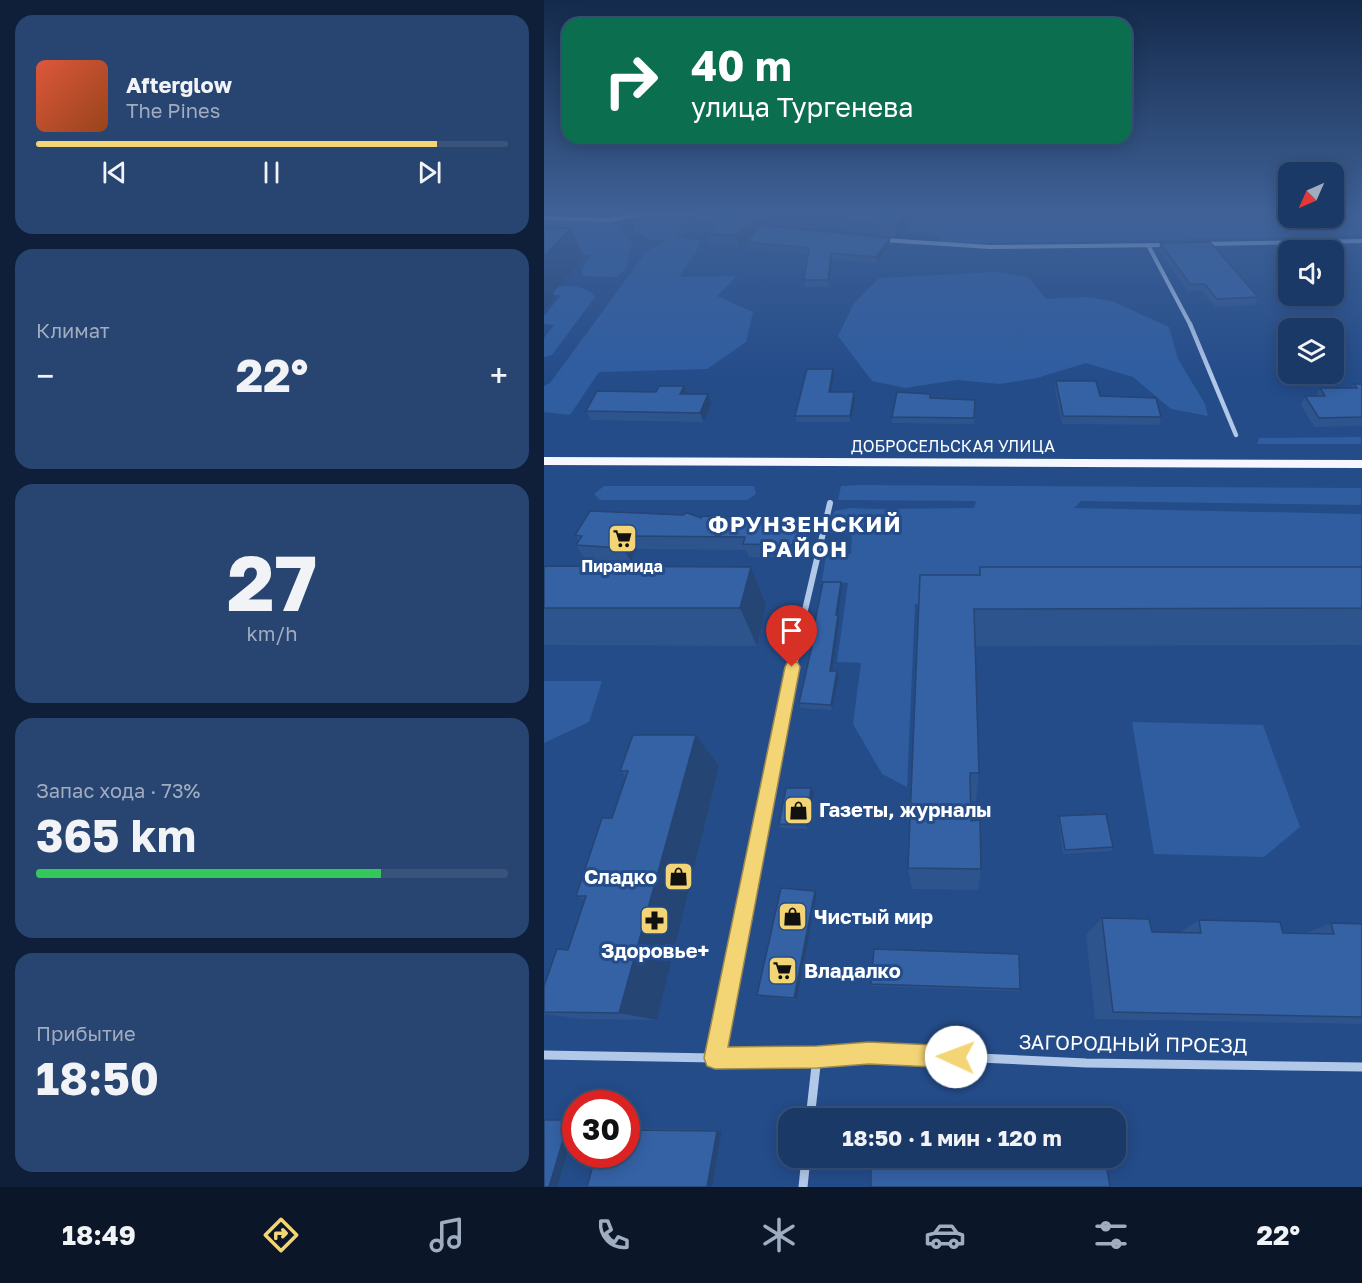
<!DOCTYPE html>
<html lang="ru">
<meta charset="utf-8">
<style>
:root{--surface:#1b3967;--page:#284470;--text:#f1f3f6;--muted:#a0acc0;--line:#39537b;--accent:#f4d575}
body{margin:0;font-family:"Golos Text",sans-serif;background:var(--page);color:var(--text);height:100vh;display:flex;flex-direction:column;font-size:22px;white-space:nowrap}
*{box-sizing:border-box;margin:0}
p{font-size:20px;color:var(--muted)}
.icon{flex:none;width:33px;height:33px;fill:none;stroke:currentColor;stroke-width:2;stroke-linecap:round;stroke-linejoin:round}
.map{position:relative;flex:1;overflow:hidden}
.details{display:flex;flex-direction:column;gap:15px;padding:15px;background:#0f1f39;width:544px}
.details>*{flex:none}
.top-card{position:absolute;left:18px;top:18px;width:570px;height:126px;border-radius:18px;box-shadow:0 3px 15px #0003,0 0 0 2px var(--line);background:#0b6e4f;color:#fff;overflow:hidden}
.needle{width:39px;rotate:225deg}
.fabs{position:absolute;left:734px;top:162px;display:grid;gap:12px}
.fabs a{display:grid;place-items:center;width:66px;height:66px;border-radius:12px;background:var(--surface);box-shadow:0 3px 15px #0003,0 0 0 2px var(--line);font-size:30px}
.speed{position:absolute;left:18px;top:1090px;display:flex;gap:12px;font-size:30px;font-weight:700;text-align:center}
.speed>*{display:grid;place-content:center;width:78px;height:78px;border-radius:50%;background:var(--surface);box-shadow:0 3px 15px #0003,0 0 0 2px var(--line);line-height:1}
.speed .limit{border:9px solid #d22;background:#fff;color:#111}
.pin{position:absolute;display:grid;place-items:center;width:51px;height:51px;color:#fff;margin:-62px -26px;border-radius:50% 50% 50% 0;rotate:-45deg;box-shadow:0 0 6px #0007}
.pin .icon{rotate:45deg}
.me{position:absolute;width:66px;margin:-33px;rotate:272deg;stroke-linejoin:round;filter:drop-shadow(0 0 4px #0008)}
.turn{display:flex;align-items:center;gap:21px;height:126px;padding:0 30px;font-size:27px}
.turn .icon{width:78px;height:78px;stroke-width:2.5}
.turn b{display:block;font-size:42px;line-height:51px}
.big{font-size:45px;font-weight:700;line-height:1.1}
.details .card{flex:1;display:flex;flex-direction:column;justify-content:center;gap:9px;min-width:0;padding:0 21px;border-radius:18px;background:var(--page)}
.details .dial{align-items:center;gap:0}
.dial b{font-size:78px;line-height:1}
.song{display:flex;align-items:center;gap:18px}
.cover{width:72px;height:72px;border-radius:9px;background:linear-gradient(135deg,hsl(10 70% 55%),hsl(20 70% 35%))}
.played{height:6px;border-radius:3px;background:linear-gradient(90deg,var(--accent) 85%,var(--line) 85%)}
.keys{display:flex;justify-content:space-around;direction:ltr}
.heat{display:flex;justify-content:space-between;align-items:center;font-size:33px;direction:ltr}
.charge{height:9px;border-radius:4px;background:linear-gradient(90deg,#34c759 73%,var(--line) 0)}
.trip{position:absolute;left:234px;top:1108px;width:348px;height:60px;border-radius:18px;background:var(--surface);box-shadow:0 3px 15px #0003,0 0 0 2px var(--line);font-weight:700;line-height:60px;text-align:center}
.dock{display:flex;height:96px;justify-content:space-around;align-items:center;background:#0b1729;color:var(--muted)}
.dock .icon{width:42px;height:42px}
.dock .on{color:var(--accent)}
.dock b{font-size:27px;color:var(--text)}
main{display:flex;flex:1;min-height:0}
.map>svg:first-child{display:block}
</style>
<main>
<section class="details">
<div class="card">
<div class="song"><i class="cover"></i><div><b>Afterglow</b><p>The Pines</p></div></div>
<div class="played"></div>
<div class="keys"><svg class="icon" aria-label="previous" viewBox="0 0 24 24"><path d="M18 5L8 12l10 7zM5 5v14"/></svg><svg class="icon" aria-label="pause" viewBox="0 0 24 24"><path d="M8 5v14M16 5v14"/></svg><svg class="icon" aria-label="next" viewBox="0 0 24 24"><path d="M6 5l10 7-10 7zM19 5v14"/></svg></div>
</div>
<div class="card"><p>Климат</p>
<div class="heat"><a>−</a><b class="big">22°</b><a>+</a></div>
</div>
<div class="card dial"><b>27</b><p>km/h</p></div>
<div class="card"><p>Запас хода · 73%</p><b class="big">365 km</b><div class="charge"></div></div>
<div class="card"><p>Прибытие</p><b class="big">18:50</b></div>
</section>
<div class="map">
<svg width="818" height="1187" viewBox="0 0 818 1187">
<rect width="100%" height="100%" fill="#244c89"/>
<path fill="#2f5da0" d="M 372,212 L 744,212 L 744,218 L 789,218 L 789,212 L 818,212 L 817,235 L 532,242 L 395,243 L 395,235 L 362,232 Z
M 117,217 L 155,217 L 137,235 L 130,238 L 156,240 L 153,251 L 135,277 L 193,276 L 173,296 L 209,312 L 202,342 L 163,369 L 55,372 L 26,415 L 0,412 L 0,386 L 6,383 L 103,251 L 126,239 L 108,240 L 89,231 L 90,221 Z
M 0,221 L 70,222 L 88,244 L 81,270 L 72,277 L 38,276 L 38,269 L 48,255 L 0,255 Z
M 452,272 L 484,277 L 502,299 L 541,297 L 568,301 L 625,327 L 634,359 L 661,404 L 664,416 L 627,409 L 589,377 L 542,363 L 493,378 L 456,384 L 413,380 L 361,388 L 328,381 L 294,336 L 310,303 L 335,278 Z
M 0,287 C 18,287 40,282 51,297 L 8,355 L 0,357 L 0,338 L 10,325 L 0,324 L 0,316 L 17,295 L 0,295 Z
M 817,437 L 817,444 L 713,444 L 715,438 Z
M 317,485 L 817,488 L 817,505 L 537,501 L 530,508 L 817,514 L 817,599 L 515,597 L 371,604 L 363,787 L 338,774 L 309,724 L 317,663 L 293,662 L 304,583 L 278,581 L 282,555 L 307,554 L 308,532 L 285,533 L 286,520 L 291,511 L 307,508 L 329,509 L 430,508 L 432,501 L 294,500 L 297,486 Z
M 60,486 L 210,486 L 212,494 L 203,500 L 56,500 L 50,494 Z
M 0,681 L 58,681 L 45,722 L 0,743 Z
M 588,722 L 719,725 L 756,827 L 720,857 L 610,854 Z"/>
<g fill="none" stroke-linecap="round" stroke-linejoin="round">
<path stroke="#b1c8e9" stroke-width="4" d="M 0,218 L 65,220 L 104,213 L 158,214
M 340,240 L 446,247 L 623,245
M 660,244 L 818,241
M 604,245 L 647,326"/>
<path stroke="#b1c8e9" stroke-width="4.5" d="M 646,324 L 692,435"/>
<path stroke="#b1c8e9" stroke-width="6" d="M 251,653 L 286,503"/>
<path stroke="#b1c8e9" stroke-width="8" d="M 205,888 L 252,651"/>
<path stroke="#b1c8e9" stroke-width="9" d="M 0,1055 L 171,1058 L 273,1057 L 325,1053 L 542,1063 L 818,1067
M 171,1058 L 205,886
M 266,1119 L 273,1057
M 259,1187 L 262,1158"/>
<path fill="#f4f7fe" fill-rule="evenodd" d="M 0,457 L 818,460 L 818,468 L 0,465 Z"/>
</g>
<path fill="#2e548e" d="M 152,212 L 237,212 L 225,222 L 214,221 L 216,226 L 346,245 L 333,263 L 288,260 L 285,286 L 261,287 L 260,280 L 264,254 L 205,249 L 203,242 L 207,237 L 195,247 L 166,246 L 163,234 L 147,233 L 143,221 Z
M 278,212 L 362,212 L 362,223 L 352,237 L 276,228 L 275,217 Z
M 616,243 L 714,297 L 711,305 L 671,307 L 658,291 L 644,292 L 615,251 Z
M 290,375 L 287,392 L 310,392 L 311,398 L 307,422 L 253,422 L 251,416 Z
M 512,381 L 617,417 L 615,425 L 518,424 L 511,389 Z
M 810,384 L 818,384 L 818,426 L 770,427 L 757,405 L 761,396 L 772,396 L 776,388 L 808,388 Z
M 140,386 L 143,394 L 167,403 L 160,422 L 47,420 L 42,411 L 112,392 Z
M 386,398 L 431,400 L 430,424 L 348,423 L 348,417 Z
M 157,518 L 258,519 L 261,532 L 255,558 L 205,557 L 202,550 L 93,549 L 87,561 L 41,559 L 32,545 L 35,540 L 31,535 Z
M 0,566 L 207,567 L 222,605 L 213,646 L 0,645 Z
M 436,567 L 818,567 L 818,645 L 431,646 L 435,773 L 432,801 L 427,801 L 427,821 L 437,869 L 434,890 L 368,889 L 364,868 L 436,575 Z
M 297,582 L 298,588 L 294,616 L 295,621 L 289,671 L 293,671 L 295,677 L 288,710 L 257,708 L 255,703 L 267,651 L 266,646 Z
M 152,735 L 175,766 L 113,1020 L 39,1019 L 0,1014 L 0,986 L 24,950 L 41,900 L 32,896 L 68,818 L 82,776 L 76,771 Z
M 270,792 L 264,829 L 237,828 L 235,824 Z
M 515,816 L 569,847 L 567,851 L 519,854 L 514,820 Z
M 271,891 L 273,894 L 253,1000 L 217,996 L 213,995 Z
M 558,918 L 608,932 L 635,933 L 655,920 L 739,933 L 760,934 L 787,923 L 818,924 L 818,1024 L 551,1019 L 542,935 Z
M 327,984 L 476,989 L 475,991 L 328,986 Z
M 0,1119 L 32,1119 L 32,1125 L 0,1187 Z
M 82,1128 L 178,1130 L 168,1187 L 82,1155 Z"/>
<path fill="#254574" d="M 226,212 L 237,212 L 225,222 L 223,214 Z
M 361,212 L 362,223 L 352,237 L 351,226 Z
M 214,218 L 216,230 L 195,247 L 191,235 Z
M 27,228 L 40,257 L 9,293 L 11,297 L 0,311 L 0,256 Z
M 346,238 L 346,245 L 333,263 L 332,257 Z
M 287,253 L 288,260 L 285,286 L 284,280 Z
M 289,369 L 290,375 L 286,398 L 285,392 Z
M 140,386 L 144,395 L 136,394 Z
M 310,392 L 311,398 L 307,422 L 306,416 Z
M 164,394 L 167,403 L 160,422 L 156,413 Z
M 258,519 L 261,532 L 255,558 L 251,545 Z
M 85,536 L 93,549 L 87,561 L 78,548 Z
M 207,567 L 222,605 L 213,646 L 196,608 Z
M 297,582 L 298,588 L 294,616 L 295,621 L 288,677 L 286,671 L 292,615 Z
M 293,671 L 295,677 L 288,710 L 287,705 Z
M 152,735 L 175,766 L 113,1020 L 75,1013 Z
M 267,788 L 270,792 L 264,829 L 262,825 Z
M 271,891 L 273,894 L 253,1000 L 250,998 Z
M 32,1119 L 32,1125 L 13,1187 L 5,1187 L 25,1120 Z
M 178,1130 L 168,1187 L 163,1187 L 173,1131 Z"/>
<path fill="#3562a5" stroke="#254574" stroke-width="1.5" d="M 152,212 L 181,212 L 191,215 L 214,218 L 191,235 L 163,234 L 171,223 L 143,221 Z
M 208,212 L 226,212 L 223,214 Z
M 278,212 L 361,212 L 351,226 L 275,217 Z
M 216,225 L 346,238 L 332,257 L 287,253 L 284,280 L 260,280 L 265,248 L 203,242 Z
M 0,228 L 27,228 L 0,256 Z
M 666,242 L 714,297 L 673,299 L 661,284 L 646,284 L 616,243 Z
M 263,369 L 289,369 L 285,392 L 310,392 L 306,416 L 251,416 Z
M 512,381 L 552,381 L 556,396 L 612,398 L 617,417 L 519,416 Z
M 810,384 L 818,384 L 818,417 L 775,418 L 761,396 L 781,396 L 776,388 L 813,388 Z
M 115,386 L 140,386 L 136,394 L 164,394 L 156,413 L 42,411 L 53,391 L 112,392 Z
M 353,392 L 386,394 L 386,398 L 431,400 L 430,418 L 348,417 Z
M 46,511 L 140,515 L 141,512 L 157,518 L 158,516 L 258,519 L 251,545 L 199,544 L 201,537 L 85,536 L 78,548 L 32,545 L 38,536 L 31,535 Z
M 0,566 L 207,567 L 196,608 L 0,608 Z
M 436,567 L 818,567 L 818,608 L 430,609 L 435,773 L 426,773 L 427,821 L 436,820 L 437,869 L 364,868 L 376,575 L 436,575 Z
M 279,582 L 297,582 L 292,615 L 294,615 L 286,671 L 293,671 L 287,705 L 255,703 L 268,646 L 266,646 Z
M 89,735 L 152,735 L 75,1013 L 0,1012 L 0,986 L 13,949 L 24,950 L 42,896 L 32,896 L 58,818 L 68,818 L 84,771 L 76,771 Z
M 242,788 L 267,788 L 262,825 L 235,824 Z
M 562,814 L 569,847 L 521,850 L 515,816 Z
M 237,888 L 271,891 L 250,998 L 213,995 Z
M 558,918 L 605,919 L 608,932 L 657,933 L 655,920 L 736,922 L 739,933 L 790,934 L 787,923 L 818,924 L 818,1017 L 569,1012 Z
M 330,949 L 475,954 L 476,989 L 327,984 Z
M 0,1120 L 25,1120 L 5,1187 L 0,1187 Z
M 82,1130 L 173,1131 L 163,1187 L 43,1187 L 52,1155 L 82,1155 Z
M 327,1158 L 561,1158 L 566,1187 L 327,1187 Z"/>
<linearGradient id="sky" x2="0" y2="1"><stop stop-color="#142a4b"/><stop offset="0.56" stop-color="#3f6197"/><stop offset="1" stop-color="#3f6197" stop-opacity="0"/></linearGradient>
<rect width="818" height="379" fill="url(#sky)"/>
<path fill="#f4d575" stroke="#9f8a4c" stroke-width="1.5" d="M 248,661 L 254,663 L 256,667 L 184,1047 L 273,1046 L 325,1042 L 412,1046 L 420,1049 L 423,1057 L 420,1065 L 412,1068 L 325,1064 L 273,1068 L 171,1069 L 163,1066 L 160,1058 L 241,667 L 243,663 Z"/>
<defs>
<symbol id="supermarket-square" viewBox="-11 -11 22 22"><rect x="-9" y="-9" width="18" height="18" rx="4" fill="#f4d575" stroke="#244c89"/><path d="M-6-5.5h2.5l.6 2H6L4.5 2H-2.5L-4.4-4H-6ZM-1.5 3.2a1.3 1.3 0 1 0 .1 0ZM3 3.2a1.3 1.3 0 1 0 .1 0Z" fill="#111"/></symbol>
<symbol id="shop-square" viewBox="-11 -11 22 22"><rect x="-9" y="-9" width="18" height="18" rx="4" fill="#f4d575" stroke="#244c89"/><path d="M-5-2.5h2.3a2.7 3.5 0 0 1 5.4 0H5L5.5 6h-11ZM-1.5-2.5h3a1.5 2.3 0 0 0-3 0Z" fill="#111"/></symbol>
<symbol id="pharmacy-square" viewBox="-11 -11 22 22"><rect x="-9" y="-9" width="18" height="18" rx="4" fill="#f4d575" stroke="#244c89"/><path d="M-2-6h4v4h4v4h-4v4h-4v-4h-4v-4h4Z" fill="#111"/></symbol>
</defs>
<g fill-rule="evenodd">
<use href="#supermarket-square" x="62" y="522" width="33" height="33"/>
<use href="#shop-square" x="238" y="794" width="33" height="33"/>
<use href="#shop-square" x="118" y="860" width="33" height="33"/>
<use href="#shop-square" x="232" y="900" width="33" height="33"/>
<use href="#pharmacy-square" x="94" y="904" width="33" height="33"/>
<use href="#supermarket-square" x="222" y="954" width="33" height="33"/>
</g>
<g text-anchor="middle" stroke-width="6" stroke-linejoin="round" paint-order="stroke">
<g font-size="16" fill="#fff" stroke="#244c89">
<text x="409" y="452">ДОБРОСЕЛЬСКАЯ УЛИЦА</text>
</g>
<g font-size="16" font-weight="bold" fill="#fff" stroke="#244c89">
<text x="78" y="572">Пирамида</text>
</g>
<g font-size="20" font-weight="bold" fill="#fff" stroke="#244c89" text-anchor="start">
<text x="275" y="817">Газеты, журналы</text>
<text x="113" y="884" text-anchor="end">Сладко</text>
<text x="270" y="924">Чистый мир</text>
<text x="111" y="958" text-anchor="middle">Здоровье+</text>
<text x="260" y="978">Владалко</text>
</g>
<g font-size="20" fill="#fff" stroke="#244c89">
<text transform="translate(589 1044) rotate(1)" y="7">ЗАГОРОДНЫЙ ПРОЕЗД</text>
</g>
<g font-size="22" font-weight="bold" letter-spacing="1.5" fill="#fff" stroke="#244c89">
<text x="261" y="532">ФРУНЗЕНСКИЙ<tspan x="261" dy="25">РАЙОН</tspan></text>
</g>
</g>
</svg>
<div class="fabs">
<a><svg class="needle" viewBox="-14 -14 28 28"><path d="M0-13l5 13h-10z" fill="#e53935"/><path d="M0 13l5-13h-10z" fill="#a0acc0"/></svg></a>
<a><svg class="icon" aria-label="sound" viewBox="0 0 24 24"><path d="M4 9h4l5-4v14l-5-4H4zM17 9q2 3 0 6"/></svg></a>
<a><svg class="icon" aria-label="layers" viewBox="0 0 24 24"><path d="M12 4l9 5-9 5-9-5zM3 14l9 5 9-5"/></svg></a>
</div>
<div class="speed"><div class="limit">30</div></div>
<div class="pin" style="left:248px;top:667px;background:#d93025"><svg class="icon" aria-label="arrive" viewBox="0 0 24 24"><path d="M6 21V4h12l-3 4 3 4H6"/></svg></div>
<svg class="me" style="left:412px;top:1057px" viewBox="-20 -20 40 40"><circle r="19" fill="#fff"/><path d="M0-13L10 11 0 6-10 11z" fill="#f4d575"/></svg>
<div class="trip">18:50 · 1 мин · 120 m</div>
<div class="top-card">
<div class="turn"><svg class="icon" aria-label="right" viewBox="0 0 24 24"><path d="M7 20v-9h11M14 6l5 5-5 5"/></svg><div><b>40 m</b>улица Тургенева</div></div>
</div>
</div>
</main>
<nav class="dock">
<b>18:49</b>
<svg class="icon on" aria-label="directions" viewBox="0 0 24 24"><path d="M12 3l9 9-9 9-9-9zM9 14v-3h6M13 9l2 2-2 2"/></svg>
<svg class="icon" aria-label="music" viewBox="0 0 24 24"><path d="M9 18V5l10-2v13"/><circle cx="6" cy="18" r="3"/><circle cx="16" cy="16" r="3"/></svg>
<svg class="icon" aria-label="phone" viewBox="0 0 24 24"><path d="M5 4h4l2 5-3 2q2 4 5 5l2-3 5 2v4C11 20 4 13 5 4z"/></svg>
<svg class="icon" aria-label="climate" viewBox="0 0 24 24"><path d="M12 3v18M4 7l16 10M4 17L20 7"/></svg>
<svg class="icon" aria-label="car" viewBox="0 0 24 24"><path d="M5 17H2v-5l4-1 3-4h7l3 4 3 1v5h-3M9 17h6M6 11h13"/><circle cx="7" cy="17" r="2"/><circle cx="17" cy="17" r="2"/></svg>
<svg class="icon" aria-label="filters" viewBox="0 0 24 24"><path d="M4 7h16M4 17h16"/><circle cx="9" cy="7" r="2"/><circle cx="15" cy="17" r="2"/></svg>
<b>22°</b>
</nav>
